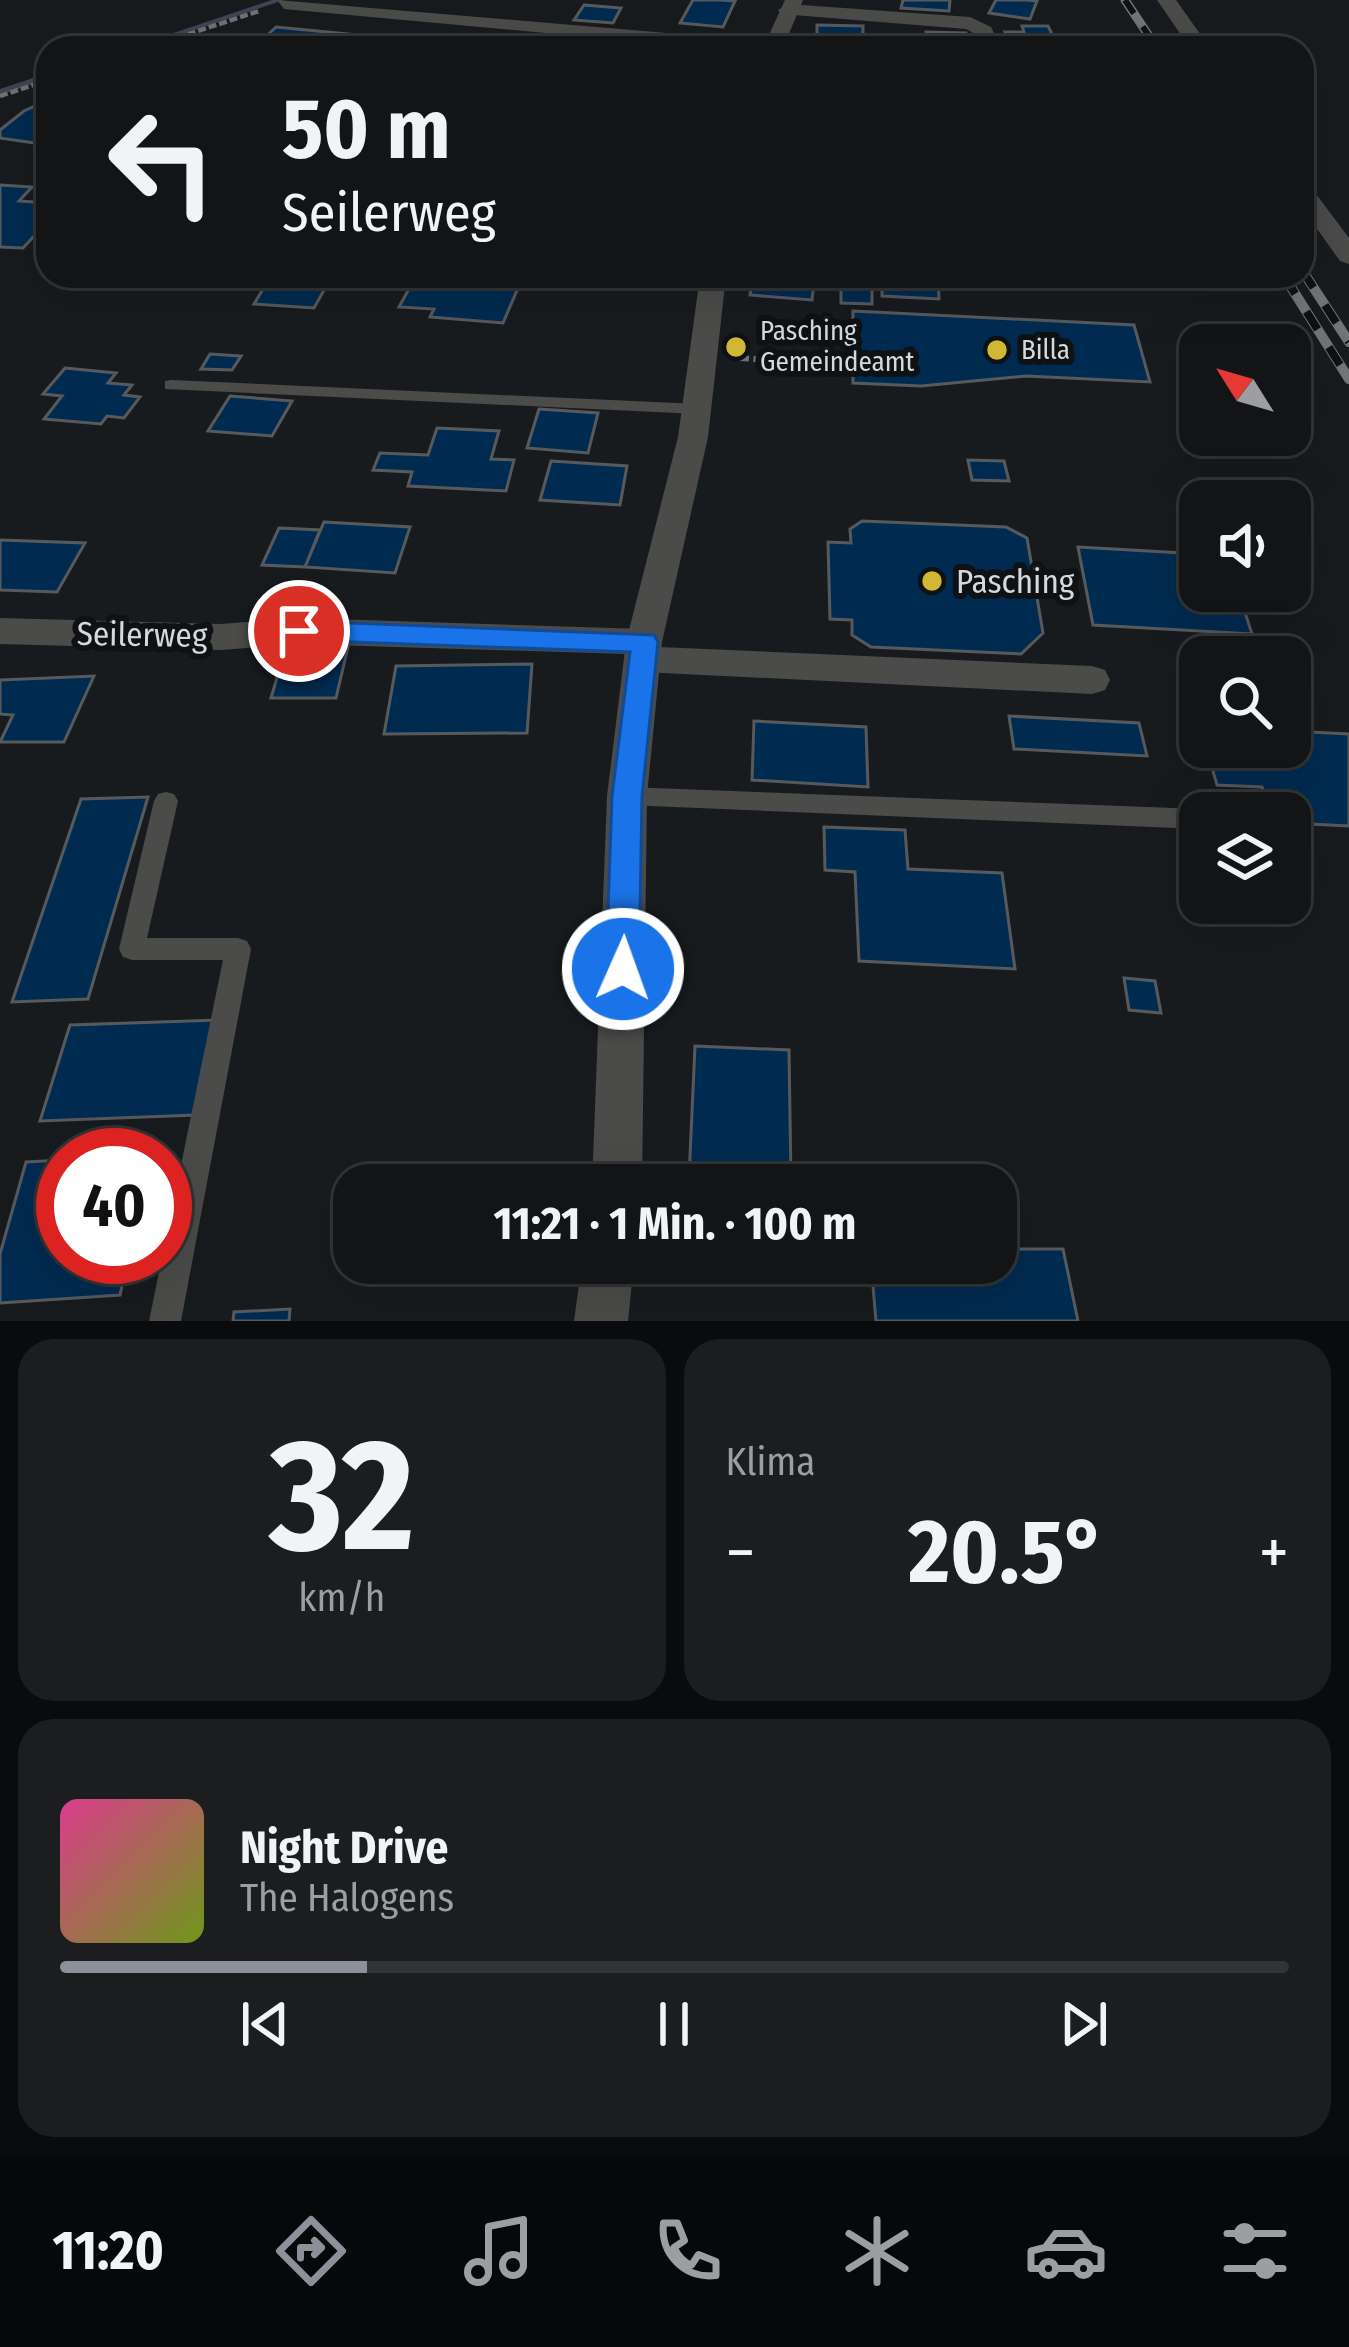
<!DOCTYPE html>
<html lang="de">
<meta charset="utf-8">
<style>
:root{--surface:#121416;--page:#1b1d1f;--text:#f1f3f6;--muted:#9c9ea1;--line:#313335;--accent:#8c9099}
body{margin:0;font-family:"Fira Sans Condensed",sans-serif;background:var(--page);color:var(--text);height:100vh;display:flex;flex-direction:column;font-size:45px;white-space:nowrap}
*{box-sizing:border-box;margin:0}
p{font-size:39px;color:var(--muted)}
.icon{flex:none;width:66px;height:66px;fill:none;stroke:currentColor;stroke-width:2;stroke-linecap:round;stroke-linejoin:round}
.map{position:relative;height:1321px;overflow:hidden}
.details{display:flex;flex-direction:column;gap:18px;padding:18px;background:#0a0b0c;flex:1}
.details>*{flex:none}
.hud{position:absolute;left:36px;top:36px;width:1278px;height:252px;border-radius:36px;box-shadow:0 12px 48px #0002,0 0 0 3px var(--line);background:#121416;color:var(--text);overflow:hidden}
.needle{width:78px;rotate:307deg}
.tools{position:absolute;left:1179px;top:324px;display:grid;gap:24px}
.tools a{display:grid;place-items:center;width:132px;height:132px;border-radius:24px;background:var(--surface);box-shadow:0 12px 48px #0002,0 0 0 3px var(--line);font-size:60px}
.speed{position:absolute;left:36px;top:1128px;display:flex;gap:24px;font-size:60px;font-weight:700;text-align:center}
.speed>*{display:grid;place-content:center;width:156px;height:156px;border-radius:50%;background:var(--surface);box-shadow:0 12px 48px #0002,0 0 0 3px var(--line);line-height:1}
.speed .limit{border:18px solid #d22;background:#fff;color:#111}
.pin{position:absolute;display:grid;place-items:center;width:102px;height:102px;color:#fff;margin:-51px;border:6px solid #fff;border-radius:50%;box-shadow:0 3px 12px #0007}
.me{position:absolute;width:132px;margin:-66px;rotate:2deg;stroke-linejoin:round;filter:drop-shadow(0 0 9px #0008)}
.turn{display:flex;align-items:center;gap:42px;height:252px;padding:0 48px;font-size:54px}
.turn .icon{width:156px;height:156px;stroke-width:2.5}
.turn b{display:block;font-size:84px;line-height:102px}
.big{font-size:90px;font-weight:700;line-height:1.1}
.details .widget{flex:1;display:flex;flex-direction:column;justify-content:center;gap:18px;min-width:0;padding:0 42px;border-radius:36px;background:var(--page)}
.details .dial{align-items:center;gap:0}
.dial b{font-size:156px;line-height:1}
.song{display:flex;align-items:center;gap:36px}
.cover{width:144px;height:144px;border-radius:18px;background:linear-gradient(135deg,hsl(330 70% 55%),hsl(80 70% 35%))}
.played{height:12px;border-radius:6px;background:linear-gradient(90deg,var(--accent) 25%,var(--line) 25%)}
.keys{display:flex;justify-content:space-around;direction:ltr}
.heat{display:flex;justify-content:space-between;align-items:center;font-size:66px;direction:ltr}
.details .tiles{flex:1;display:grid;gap:18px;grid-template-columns:1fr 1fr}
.widget:last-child{grid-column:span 2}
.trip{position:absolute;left:333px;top:1164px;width:684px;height:120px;border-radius:36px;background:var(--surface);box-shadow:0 12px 48px #0002,0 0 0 3px var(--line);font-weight:700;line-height:120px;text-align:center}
.tab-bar{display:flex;height:192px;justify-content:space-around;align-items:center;background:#070809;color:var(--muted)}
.tab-bar .icon{width:84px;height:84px}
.tab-bar .selected{color:var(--accent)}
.tab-bar b{font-size:54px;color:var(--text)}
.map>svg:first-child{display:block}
</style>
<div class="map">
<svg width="1349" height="1321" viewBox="0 0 1349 1321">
<rect width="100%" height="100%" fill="#181b1e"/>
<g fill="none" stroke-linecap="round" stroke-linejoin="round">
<path fill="#404455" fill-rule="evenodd" d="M 272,0 L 284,0 L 141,48 L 129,48 Z
M 48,73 L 48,79 L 0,95 L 0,89 Z"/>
</g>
<path fill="#002b50" stroke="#575a5d" stroke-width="3" d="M 693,0 L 721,0 L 735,1 L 723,27 L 680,23 Z
M 903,0 L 950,0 L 949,11 L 901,8 Z
M 996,0 L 1027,0 L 1037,1 L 1030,19 L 989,13 Z
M 584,5 L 621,8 L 613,23 L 574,20 Z
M 817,25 L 863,26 L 863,37 L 817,36 Z
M 1022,26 L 1048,26 L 1059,48 L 1012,48 L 1005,32 L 1024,32 Z
M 276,27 L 368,36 L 356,48 L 254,48 Z
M 926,32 L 966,33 L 968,48 L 904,48 L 928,47 Z
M 513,35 L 603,44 L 600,48 L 502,48 Z
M 368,36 L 454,43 L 450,48 L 356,48 Z
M 817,36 L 863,37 L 864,48 L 817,47 Z
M 48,100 L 48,145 L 0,138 L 0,130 L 24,111 Z
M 0,185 L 32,187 L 19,201 L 48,203 L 48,221 L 23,248 L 0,247 Z
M 271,276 L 332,276 L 314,308 L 254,304 Z
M 416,276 L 470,276 L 466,284 L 518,288 L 503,323 L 430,317 L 434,309 L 399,307 Z
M 753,276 L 815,276 L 812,300 L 750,295 Z
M 882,276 L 938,276 L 939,299 L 882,296 Z
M 841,286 L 872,287 L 872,304 L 841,303 Z
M 853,311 L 1134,325 L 1150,382 L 1026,376 L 921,386 L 853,383 Z
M 210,354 L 241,356 L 232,370 L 201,369 Z
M 65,368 L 116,373 L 108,383 L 132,385 L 124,395 L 140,397 L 124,418 L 107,416 L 101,424 L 44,419 L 62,396 L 43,394 Z
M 230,396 L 292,401 L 272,436 L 208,431 Z
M 539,409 L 598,413 L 588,453 L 527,448 Z
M 437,428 L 499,431 L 491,459 L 514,460 L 506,491 L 408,486 L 412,472 L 373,470 L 380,453 L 428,455 Z
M 968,460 L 1004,461 L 1009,481 L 972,480 Z
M 551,461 L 627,466 L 620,505 L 540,500 Z
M 862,521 L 1006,527 L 1027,538 L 1043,633 L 1021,654 L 871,647 L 852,635 L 852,620 L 830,619 L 828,542 L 851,543 L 850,529 Z
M 324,522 L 410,527 L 395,573 L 305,567 Z
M 279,528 L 320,530 L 305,567 L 262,565 Z
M 0,540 L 85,543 L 57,592 L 0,590 Z
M 1078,547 L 1200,554 L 1200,591 L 1238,591 L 1252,634 L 1093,625 Z
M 286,647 L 348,647 L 336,698 L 271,698 Z
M 532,664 L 527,733 L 384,734 L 396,666 Z
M 94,676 L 64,742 L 0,742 L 13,715 L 0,714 L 0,680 Z
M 1009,716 L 1139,723 L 1147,756 L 1014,749 Z
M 754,721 L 866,727 L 868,787 L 752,780 Z
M 1290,731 L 1349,734 L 1349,826 L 1290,823 L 1290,813 L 1270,813 L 1262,787 L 1217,785 L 1206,747 L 1290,747 Z
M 148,797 L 88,999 L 12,1002 L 81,799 Z
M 824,827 L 905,830 L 908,869 L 1002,873 L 1015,969 L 859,961 L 855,872 L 825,870 Z
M 1124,978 L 1155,981 L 1161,1013 L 1129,1010 Z
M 218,1020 L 196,1115 L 40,1121 L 70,1025 Z
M 695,1046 L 789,1050 L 791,1182 L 689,1178 Z
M 63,1160 L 63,1257 L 128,1257 L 120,1295 L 0,1303 L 0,1254 L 26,1162 Z
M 996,1249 L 1063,1249 L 1078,1321 L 876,1321 L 871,1263 L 996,1263 Z
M 290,1309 L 289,1321 L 233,1321 L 234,1312 Z"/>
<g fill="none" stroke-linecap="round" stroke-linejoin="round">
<path stroke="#6f7174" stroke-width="4.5" stroke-dasharray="8 3" stroke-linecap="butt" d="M 146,48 L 259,11
M 0,96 L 48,80"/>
<path stroke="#6f7174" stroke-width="6" stroke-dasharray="9 4.5" stroke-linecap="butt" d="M 740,358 L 798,362"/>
<path fill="#4b4b49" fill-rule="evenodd" d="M 171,380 L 698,404 L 707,409 L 698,414 L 165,389 L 165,381 Z
M 627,787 L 1200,809 L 1209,813 L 1200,813 L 1200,829 L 627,805 L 619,803 L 615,796 L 619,789 Z
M 166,792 L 174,794 L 178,801 L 147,938 L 238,938 L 247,941 L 251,949 L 181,1321 L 149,1321 L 223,960 L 132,960 L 123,957 L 119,949 L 154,801 L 158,794 Z"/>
<path fill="#4b4b49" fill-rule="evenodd" d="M 277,0 L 773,42 L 783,48 L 708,48 L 284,9 Z
M 1157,0 L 1176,0 L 1210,48 L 1190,48 Z
M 788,4 L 970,17 L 991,27 L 1001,48 L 981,48 L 975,34 L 966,29 L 781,14 L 778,10 Z
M 1302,184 L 1310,186 L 1349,238 L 1349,264 L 1340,261 L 1302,208 Z
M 0,618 L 221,624 L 299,618 L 644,629 L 657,633 L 659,647 L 1092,666 L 1105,670 L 1110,680 L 1105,690 L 1092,694 L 642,672 L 629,668 L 627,654 L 299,644 L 221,650 L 0,644 Z"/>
<path fill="#4b4b49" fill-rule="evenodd" d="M 785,0 L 803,0 L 783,48 L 763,48 Z
M 700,276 L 726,276 L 708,437 L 662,642 L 647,796 L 642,1185 L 592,1185 L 607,796 L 626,642 L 678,437 Z
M 582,1263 L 634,1263 L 628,1321 L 574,1321 Z"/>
<defs>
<path id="rail-far1" d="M 1125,0 L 1157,48"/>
<path id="rail" d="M 1302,270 L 1349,342
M 1284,276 L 1349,379"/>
</defs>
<use href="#rail-far1" stroke="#727477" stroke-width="9"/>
<use href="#rail" stroke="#727477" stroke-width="10"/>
<use href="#rail-far1" stroke="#0f1215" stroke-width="6" stroke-dasharray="16" stroke-linecap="butt"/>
<use href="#rail" stroke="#0f1215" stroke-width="8" stroke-dasharray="21" stroke-linecap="butt"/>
</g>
<path fill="#1a73e8" stroke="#114b97" stroke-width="3" d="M 299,621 L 654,635 L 658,642 L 642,796 L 639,969 L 635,980 L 623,984 L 611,980 L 606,969 L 612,796 L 630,652 L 299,640 L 286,631 Z"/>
<g fill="#d1b736" stroke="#0f1215" stroke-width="4.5">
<circle cx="736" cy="347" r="12"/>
<circle cx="997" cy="350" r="12"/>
<circle cx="932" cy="581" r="12"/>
</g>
<g text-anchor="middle" stroke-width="12" stroke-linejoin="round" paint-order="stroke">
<g font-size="27" fill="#d6d8da" stroke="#0f1215" text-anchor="start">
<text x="760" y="340">Pasching<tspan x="760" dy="31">Gemeindeamt</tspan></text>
<text x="1021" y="359">Billa</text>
</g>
<g font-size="33" fill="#d6d8da" stroke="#0f1215" text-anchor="start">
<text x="956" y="593">Pasching</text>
</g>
<g font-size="33" fill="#d6d8da" stroke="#0f1215">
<text transform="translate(142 634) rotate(1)" y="12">Seilerweg</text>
</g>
</g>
</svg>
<div class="tools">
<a><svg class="needle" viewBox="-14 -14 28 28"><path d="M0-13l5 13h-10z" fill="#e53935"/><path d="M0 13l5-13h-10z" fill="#9c9ea1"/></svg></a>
<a><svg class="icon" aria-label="sound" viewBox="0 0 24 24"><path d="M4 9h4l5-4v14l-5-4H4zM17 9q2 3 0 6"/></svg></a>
<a><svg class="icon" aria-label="search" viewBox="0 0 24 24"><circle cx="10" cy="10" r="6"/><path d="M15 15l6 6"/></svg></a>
<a><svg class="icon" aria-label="layers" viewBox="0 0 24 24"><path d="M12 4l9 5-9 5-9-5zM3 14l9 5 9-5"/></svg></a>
</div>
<div class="speed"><div class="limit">40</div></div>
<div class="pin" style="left:299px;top:631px;background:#d93025"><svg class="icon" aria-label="arrive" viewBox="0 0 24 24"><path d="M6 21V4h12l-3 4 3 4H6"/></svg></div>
<svg class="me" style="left:623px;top:969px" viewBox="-20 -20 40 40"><circle r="17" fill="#1a73e8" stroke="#fff" stroke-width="3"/><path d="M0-11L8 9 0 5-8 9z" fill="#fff"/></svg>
<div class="trip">11:21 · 1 Min. · 100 m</div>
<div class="hud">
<div class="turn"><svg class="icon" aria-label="left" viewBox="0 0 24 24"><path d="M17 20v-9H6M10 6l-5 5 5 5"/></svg><div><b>50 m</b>Seilerweg</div></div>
</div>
</div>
<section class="details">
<div class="tiles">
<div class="widget dial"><b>32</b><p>km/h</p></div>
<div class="widget"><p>Klima</p>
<div class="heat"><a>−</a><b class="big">20.5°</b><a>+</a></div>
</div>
<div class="widget">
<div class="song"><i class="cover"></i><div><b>Night Drive</b><p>The Halogens</p></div></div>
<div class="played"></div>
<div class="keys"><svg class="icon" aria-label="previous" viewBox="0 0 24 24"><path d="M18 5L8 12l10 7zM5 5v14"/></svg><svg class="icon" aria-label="pause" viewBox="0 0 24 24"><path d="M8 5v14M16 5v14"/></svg><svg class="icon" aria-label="next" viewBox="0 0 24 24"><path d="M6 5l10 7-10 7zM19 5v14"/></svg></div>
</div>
</div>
</section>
<nav class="tab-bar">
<b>11:20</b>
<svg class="icon selected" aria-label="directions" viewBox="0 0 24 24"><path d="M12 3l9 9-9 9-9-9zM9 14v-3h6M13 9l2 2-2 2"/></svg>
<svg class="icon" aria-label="music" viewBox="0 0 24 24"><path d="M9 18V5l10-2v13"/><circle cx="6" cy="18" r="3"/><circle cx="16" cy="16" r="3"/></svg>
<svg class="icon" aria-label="phone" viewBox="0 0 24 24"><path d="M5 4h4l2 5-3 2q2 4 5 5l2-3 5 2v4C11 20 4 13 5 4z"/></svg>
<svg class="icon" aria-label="climate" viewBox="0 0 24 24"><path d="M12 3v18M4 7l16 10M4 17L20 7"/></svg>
<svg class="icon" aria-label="car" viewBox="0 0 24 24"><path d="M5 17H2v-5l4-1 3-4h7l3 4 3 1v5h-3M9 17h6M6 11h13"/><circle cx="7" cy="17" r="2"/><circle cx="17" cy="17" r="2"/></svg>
<svg class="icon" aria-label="filters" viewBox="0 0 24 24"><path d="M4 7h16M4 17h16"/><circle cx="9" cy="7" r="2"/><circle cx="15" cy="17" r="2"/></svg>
</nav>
